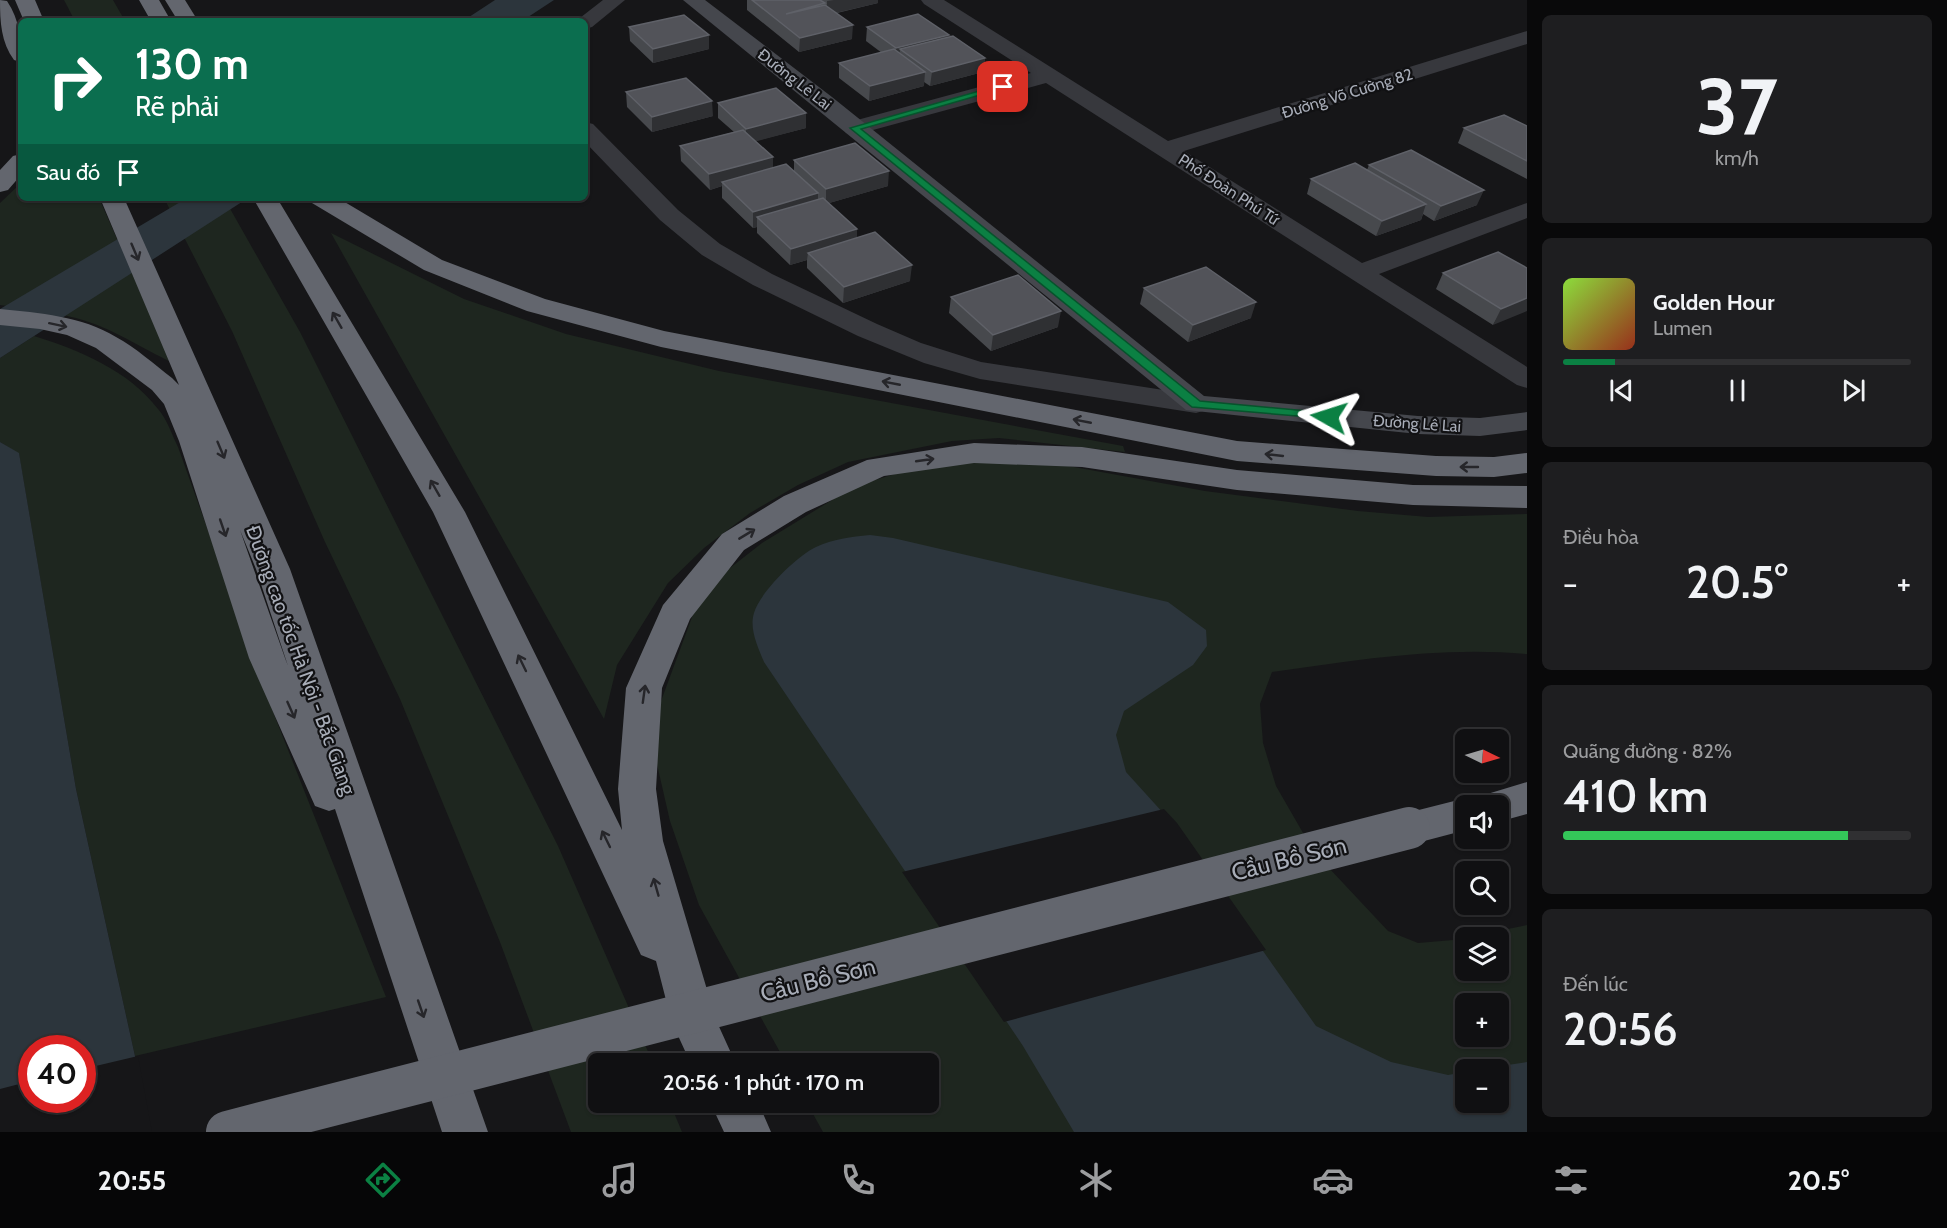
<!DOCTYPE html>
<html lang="vi">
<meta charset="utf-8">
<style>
:root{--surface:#101012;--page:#1e1e20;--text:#f1f3f6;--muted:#9c9d9f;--line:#303032;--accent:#0b8043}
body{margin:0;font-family:Cabin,sans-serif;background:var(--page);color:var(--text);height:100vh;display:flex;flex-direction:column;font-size:22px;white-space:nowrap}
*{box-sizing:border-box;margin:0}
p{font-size:20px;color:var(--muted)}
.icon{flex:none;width:33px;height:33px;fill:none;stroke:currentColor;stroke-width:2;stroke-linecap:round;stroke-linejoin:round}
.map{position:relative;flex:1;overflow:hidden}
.side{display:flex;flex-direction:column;gap:15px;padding:15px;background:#09090a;width:420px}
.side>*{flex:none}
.hud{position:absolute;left:18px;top:18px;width:570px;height:183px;border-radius:9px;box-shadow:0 2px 4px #0004,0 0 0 2px var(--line);background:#0b6e4f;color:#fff;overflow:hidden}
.needle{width:39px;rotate:95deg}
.controls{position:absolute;left:1455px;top:729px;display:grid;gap:12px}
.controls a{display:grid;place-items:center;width:54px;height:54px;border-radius:9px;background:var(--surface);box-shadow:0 2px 4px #0004,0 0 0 2px var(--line);font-size:30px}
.speed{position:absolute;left:18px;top:1035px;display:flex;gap:12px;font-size:30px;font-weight:700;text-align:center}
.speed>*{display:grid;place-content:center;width:78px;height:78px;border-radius:50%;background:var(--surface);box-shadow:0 2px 4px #0004,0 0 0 2px var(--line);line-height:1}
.speed .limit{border:9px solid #d22;background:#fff;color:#111}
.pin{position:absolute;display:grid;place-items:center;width:51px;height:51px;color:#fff;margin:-26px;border-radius:12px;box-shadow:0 3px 9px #0006}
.me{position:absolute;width:66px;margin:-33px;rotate:276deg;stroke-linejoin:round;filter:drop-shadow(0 0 4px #0008)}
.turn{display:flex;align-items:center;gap:21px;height:126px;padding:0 18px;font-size:27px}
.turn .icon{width:78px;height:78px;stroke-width:2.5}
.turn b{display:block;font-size:42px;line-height:51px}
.then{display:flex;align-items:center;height:57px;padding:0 18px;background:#0003;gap:12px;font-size:22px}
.big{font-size:45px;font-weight:600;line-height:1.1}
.side .tile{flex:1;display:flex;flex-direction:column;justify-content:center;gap:9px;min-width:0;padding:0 21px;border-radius:9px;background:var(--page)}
.side .dial{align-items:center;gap:0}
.dial b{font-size:78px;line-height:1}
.song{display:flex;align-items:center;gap:18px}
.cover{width:72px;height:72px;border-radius:9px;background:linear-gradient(135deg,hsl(90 70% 55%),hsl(10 70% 35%))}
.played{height:6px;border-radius:3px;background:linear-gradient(90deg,var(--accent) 15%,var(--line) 15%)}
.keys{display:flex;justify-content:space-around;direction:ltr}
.heat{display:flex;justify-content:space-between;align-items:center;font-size:33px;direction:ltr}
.charge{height:9px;border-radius:4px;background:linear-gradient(90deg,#34c759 82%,var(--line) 0)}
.trip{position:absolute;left:588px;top:1053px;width:351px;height:60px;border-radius:9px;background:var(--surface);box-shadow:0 2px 4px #0004,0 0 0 2px var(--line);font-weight:600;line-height:60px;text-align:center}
.tabs{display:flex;height:96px;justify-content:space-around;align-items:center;background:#060607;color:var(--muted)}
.tabs .icon{width:42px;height:42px}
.tabs .active{color:var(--accent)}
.tabs b{font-size:27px;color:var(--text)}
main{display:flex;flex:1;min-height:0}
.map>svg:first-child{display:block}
</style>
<main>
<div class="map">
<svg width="1527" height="1132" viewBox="0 0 1527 1132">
<rect width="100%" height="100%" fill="#161618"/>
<path fill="#1e261f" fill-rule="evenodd" d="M 64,0 L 113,0 L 125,21 L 75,21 Z
M 21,183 L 21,198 L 99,198 L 171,362 C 150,352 130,340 109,330 C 75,314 37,310 0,305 L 0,203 Z
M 164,198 L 224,198 L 300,332 L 558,846 L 653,1063 L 598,1064 L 598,1102 L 670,1103 L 682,1132 L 571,1132 L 500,942 L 400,699 L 325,542 L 232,331 Z
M 331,233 L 464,299 L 566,334 L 719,371 L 1123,446 L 1125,452 L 999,438 L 952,441 L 848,462 L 798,485 L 750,513 L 704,548 L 668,583 L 617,665 L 604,719 Z
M 34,336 C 79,350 128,370 158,409 C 167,419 172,435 178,447 L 275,717 L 386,997 L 135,1056 L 76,789 L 19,454 L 0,442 L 0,358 Z
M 965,460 L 1052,463 L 1205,491 L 1358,511 L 1428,517 L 1527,514 L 1527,654 C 1442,646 1355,660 1272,672 L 1260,704 L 1263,743 L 1276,786 L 1314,852 L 1388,931 L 1418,943 L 1465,939 L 1466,970 L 1498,970 L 1498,938 L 1470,937 L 1527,925 L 1527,1132 L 823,1132 L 807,1103 L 928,1102 L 928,1064 L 786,1063 L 699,905 L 670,821 L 656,760 L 657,712 L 695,609 L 725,572 L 762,543 L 855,486 L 895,474 ZM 1466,1004 L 1498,1004 L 1498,1036 L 1466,1036 ZM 1466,1070 L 1498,1070 L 1498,1102 L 1466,1102 Z"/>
<path fill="#2c353c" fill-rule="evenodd" d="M 495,0 L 554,0 L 522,21 L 463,21 Z
M 187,198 L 248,198 L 0,358 L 0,309 Z
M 0,442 L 19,453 L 76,789 L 135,1056 L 149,1132 L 0,1132 ZM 32,1048 L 82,1048 L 82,1100 L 32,1100 Z
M 870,535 L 893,538 L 1168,602 L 1206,630 L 1207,646 L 1193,665 L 1124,711 L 1116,735 L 1126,772 L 1174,825 L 1316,1026 L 1391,1062 L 1448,1075 L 1465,1072 L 1466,1102 L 1498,1102 L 1498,1070 L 1481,1069 L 1527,1062 L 1527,1132 L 1074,1132 L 1023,1046 L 764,662 C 758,647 749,629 754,613 C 760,592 797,556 816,547 C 833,539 851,537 870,535 Z"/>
<path fill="#161618" d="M 1164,809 L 1177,823 L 1266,950 L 1004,1022 L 902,872 Z
M 138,1056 L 152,1132 L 0,1132 L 0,1089 L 31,1081 L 32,1100 L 82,1100 L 83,1069 Z"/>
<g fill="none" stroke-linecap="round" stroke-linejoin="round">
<path fill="#37383d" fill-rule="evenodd" d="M 603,0 L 625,0 L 592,27 L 585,29 L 585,21 L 576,21 Z
M 921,0 L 944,0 L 1168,141 L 1527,31 L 1527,44 L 1184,151 L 1362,263 L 1527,203 L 1527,218 L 1379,274 L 1527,367 L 1527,388 L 1517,385 L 1046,83 L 862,133 L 854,135 L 846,133 L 843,128 L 846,123 L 1031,73 L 924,4 Z
M 585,122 L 593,124 L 678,210 L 720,244 L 772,274 L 877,324 L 921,343 L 981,362 L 1196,395 L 1206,398 L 1211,404 L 1206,410 L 1196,413 L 980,379 L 924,363 L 858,336 L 753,285 L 702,255 L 660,220 L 585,142 Z"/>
<path fill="#45474d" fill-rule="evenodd" d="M 683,0 L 705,0 L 832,97 L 1204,396 L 1418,416 L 1480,418 L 1527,412 L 1527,430 L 1480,436 L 1418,434 L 1186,410 Z"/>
<path fill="#63666e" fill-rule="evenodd" d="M 0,0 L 7,1 C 20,20 21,40 21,62 L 14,60 C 1,42 0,22 0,0 Z
M 15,0 L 35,0 L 44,21 L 24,21 Z
M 139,0 L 159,0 L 171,21 L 151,21 Z
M 165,0 L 185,0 L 198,21 L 178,21 Z
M 21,154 L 21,175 L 8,190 L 0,192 L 0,170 L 13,156 Z
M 100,198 L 124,198 L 290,569 L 488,1132 L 442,1132 L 335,809 L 329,811 L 315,806 L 249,658 L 179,441 L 164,404 L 152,390 L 96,348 L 67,335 L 40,329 L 0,325 L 0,309 C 39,313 82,316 116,337 C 136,348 154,364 172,378 L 179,385 ZM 240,530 L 256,569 L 288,666 L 285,658 Z
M 253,198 L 277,198 L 465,512 L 622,830 L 618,789 L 626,688 L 663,605 L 722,534 L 784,496 L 867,460 L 974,443 L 1082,447 L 1237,470 L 1413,485 L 1527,486 L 1527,508 L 1413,505 L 1237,490 L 1082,467 L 974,463 L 884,476 L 806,512 L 744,550 L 690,619 L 662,688 L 656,789 L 663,841 L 716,1020 L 736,1064 L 691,1064 L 664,1005 L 666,1000 L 656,961 L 641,955 L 433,512 Z
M 309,198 L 338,198 L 442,260 L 545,299 L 664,331 L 1237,441 L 1436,456 L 1494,457 L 1527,453 L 1527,473 L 1494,477 L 1436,476 L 1237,461 L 661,347 L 527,311 L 424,270 L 312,203 Z
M 1527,782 L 1527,814 L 1498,822 L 1498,806 L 1466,806 L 1466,830 L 1409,845 L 1395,840 L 1389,828 L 1395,816 L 1466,798 L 1480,803 L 1484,795 Z
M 710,1102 L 758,1102 L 771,1132 L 724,1132 Z"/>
<path stroke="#63666e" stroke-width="42" d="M 227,1132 L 1409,828"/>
</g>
<path fill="#47494d" d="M 747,0 L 878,0 L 878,3 L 837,13 L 852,39 L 799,52 L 747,10 Z
M 629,27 L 709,49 L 653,63 L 630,41 Z
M 867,27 L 949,37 L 985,58 L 983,72 L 930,86 L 924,82 L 924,86 L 869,101 L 839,78 L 839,63 L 882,53 L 866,41 Z
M 626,92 L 713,116 L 652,132 L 627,107 Z
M 718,103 L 806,113 L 806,128 L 755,141 L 773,168 L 794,171 L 794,160 L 888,186 L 829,203 L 857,229 L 857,238 L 910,281 L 843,303 L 807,268 L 807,260 L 790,265 L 757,233 L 757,227 L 753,228 L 722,198 L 722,186 L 710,190 L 681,161 L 680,146 L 734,132 L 718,118 Z
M 1527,126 L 1527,179 L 1458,143 L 1464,128 Z
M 1369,165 L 1477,205 L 1434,221 L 1423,214 L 1421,220 L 1376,236 L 1307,194 L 1311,179 L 1367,170 Z
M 1527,268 L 1493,325 L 1436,289 L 1443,273 Z
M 1144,288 L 1251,318 L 1188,342 L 1140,304 Z
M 951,297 L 1058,327 L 991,351 L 949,313 Z"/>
<path fill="#2f3033" d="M 834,0 L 878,0 L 878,3 L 827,15 L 827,1 Z
M 853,25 L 852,39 L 799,52 L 800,38 Z
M 709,35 L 709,49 L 653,63 L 653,49 Z
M 949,35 L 947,49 L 900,49 L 899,61 L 895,62 L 896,48 Z
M 985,58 L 983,72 L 930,86 L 932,72 Z
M 925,72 L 924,86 L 869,101 L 870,86 Z
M 712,101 L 713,116 L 652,132 L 652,117 Z
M 806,113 L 806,128 L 746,144 L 746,129 Z
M 773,157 L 773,172 L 722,182 L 722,186 L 710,190 L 709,174 Z
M 889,171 L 888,186 L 826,204 L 826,189 Z
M 1484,190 L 1477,205 L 1434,221 L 1441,206 Z
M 818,193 L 818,209 L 757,217 L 757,227 L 753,228 L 753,212 Z
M 1426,204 L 1421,220 L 1376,236 L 1382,221 Z
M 857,229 L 857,245 L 808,253 L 807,260 L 790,265 L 791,249 Z
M 912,265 L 910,281 L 843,303 L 844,287 Z
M 1527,298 L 1527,311 L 1493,325 L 1501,309 Z
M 1256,302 L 1251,318 L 1188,342 L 1193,325 Z
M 1061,311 L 1058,327 L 991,351 L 993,335 Z"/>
<path fill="#525359" stroke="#5f6168" stroke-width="1.5" d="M 752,0 L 820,0 L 825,3 L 786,14 L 825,5 L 853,25 L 800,38 Z
M 918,14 L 949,35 L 896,48 L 867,27 Z
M 684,15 L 709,35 L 653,49 L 629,27 Z
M 953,36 L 985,58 L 932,72 L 900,49 Z
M 894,49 L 925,72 L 870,86 L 839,63 Z
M 686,78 L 712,101 L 652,117 L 626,92 Z
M 776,88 L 806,113 L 746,129 L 718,103 Z
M 1504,115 L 1527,126 L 1527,161 L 1464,128 Z
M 743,130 L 773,157 L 709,174 L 680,146 Z
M 855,143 L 889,171 L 826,189 L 794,160 Z
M 1411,150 L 1484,190 L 1441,206 L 1369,165 Z
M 1355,163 L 1426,204 L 1382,221 L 1311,179 Z
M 786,164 L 818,193 L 753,212 L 722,182 Z
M 823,198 L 857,229 L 791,249 L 757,217 Z
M 875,232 L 912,265 L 844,287 L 808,253 Z
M 1498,252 L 1527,268 L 1527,298 L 1501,309 L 1443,273 Z
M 1206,267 L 1256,302 L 1193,325 L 1144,288 Z
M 1018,275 L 1061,311 L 993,335 L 951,297 Z"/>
<defs><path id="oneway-shaft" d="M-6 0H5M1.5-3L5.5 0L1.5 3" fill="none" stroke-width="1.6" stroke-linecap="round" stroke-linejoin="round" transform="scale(1.5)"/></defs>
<g stroke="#26262a">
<use href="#oneway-shaft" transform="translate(135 252) rotate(67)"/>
<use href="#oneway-shaft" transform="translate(337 320) rotate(-120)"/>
<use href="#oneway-shaft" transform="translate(58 325) rotate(12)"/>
<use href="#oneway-shaft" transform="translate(891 383) rotate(-169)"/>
<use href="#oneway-shaft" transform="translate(1082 421) rotate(-169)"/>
<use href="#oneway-shaft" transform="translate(221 450) rotate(67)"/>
<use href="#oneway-shaft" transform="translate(1274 455) rotate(-174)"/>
<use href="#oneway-shaft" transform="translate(925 460) rotate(-8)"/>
<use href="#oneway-shaft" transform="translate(1469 467) rotate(180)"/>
<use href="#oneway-shaft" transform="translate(435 488) rotate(-120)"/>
<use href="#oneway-shaft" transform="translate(223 528) rotate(71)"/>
<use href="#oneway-shaft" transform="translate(747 534) rotate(-31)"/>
<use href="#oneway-shaft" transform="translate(522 663) rotate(-116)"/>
<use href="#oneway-shaft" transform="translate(644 694) rotate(-82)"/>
<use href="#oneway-shaft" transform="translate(291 710) rotate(66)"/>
<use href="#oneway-shaft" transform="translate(606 839) rotate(-116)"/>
<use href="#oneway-shaft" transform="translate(656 887) rotate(-106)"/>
<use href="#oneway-shaft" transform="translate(421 1009) rotate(71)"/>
</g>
<path fill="#0b8043" stroke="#07532c" stroke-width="1.5" d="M 1000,85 L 1008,87 L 861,129 L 1200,401 L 1329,413 L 1335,417 L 1333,419 L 1192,407 L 850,128 Z"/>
<g text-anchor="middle" stroke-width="4.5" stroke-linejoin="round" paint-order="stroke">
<g font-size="16" fill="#a8adb8" stroke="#111113">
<text transform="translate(795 79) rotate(38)" y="6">Đường Lê Lai</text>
<text transform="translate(1347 93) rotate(-17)" y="6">Đường Võ Cường 82</text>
<text transform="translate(1229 189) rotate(33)" y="6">Phố Đoàn Phú Tứ</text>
<text transform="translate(1417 423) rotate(4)" y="6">Đường Lê Lai</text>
</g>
<g font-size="20" fill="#a8adb8" stroke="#111113">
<text transform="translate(301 660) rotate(70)" y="7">Đường cao tốc Hà Nội - Bắc Giang</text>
</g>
<g font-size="24" fill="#a8adb8" stroke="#111113">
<text transform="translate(1289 859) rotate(-14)" y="8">Cầu Bồ Sơn</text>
<text transform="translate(818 980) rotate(-14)" y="8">Cầu Bồ Sơn</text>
</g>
</g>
</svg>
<div class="controls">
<a><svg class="needle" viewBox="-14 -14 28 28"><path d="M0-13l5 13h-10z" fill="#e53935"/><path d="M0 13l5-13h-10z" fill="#9c9d9f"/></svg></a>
<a><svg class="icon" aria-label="sound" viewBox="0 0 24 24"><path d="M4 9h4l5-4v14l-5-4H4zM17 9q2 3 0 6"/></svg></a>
<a><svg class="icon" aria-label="search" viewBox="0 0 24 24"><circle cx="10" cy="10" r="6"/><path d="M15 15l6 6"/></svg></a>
<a><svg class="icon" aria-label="layers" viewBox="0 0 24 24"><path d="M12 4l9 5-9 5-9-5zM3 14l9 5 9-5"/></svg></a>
<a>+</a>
<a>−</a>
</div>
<div class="speed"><div class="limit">40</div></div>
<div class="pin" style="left:1003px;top:87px;background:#d93025"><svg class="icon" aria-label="arrive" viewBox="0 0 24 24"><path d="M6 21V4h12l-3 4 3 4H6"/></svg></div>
<svg class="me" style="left:1329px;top:417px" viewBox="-20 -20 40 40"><path d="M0-17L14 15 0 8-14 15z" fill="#0b8043" stroke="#fff" stroke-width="4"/></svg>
<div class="trip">20:56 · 1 phút · 170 m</div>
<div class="hud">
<div class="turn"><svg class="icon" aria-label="right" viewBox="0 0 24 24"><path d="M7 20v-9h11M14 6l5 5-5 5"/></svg><div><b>130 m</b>Rẽ phải</div></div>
<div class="then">Sau đó<svg class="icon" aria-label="arrive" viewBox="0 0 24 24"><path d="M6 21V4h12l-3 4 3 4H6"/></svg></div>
</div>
</div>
<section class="side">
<div class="tile dial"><b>37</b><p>km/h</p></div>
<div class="tile">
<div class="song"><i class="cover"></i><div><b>Golden Hour</b><p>Lumen</p></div></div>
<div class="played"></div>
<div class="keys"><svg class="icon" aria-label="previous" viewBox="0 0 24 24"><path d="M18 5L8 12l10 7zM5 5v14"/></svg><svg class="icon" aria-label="pause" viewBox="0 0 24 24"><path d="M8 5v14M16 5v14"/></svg><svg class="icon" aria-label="next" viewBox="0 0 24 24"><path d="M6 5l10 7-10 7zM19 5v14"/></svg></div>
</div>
<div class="tile"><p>Điều hòa</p>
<div class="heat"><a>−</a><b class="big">20.5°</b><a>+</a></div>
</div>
<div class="tile"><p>Quãng đường · 82%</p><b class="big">410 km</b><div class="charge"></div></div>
<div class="tile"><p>Đến lúc</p><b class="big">20:56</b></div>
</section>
</main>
<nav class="tabs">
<b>20:55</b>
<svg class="icon active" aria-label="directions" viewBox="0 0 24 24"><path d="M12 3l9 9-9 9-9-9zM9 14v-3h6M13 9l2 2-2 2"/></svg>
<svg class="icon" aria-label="music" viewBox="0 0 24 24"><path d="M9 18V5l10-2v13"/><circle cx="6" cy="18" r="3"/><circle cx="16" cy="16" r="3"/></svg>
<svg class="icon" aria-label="phone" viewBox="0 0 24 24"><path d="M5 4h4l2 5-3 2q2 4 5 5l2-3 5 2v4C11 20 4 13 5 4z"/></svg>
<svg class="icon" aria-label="climate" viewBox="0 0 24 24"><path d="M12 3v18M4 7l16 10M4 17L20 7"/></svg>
<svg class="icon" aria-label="car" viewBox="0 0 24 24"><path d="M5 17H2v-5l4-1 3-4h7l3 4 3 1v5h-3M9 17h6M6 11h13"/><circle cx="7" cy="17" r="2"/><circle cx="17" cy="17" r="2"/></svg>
<svg class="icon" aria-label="filters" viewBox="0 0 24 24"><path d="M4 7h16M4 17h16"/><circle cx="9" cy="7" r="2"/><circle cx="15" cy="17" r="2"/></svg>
<b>20.5°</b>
</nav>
